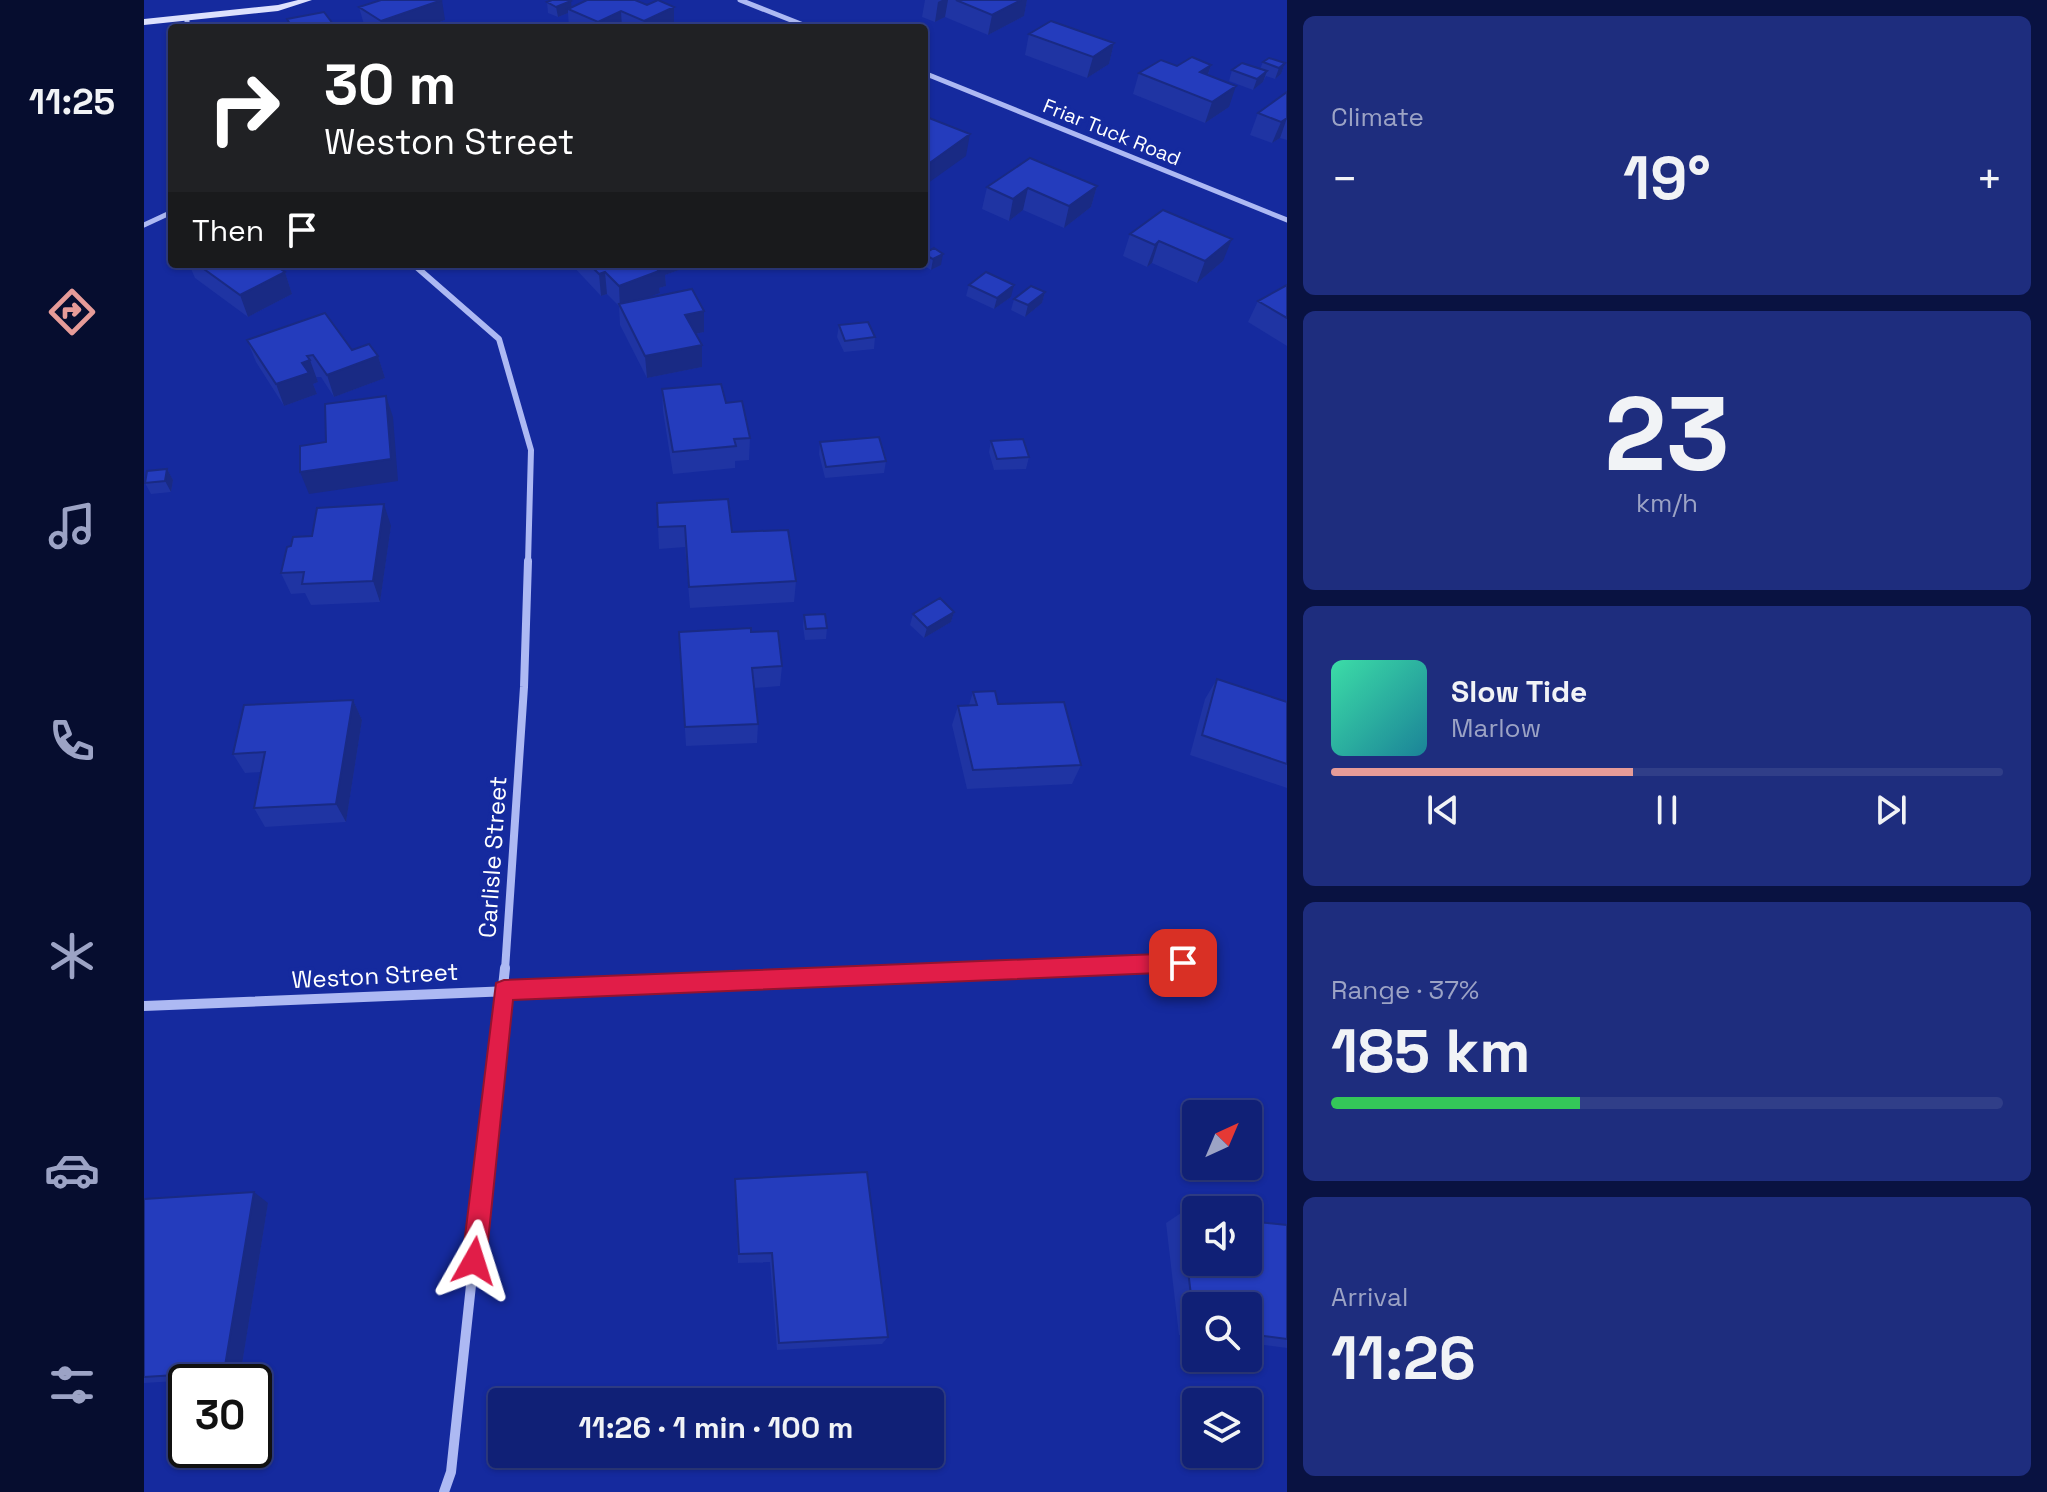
<!DOCTYPE html>
<meta charset="utf-8">
<style>
:root{--surface:#102076;--page:#1e2d7e;--text:#f1f3f6;--muted:#9ca3c5;--line:#303e88;--accent:#e69b98}
body{margin:0;font-family:"Space Grotesk",sans-serif;background:var(--page);color:var(--text);height:100vh;display:flex;flex-direction:column;font-size:30px;white-space:nowrap}
*{box-sizing:border-box;margin:0}
p{font-size:26px;color:var(--muted)}
.icon{flex:none;width:44px;height:44px;fill:none;stroke:currentColor;stroke-width:2;stroke-linecap:round;stroke-linejoin:round}
.map{position:relative;flex:1;overflow:hidden}
.sheet{display:flex;flex-direction:column;gap:16px;padding:16px;background:#091241;width:760px}
.sheet>*{flex:none}
.top-card{position:absolute;left:24px;top:24px;width:760px;height:244px;border-radius:8px;box-shadow:0 2px 6px #0004,0 0 0 2px var(--line);background:#202124;color:#fff;overflow:hidden}
.needle{width:52px;rotate:44deg}
.controls{position:absolute;left:1038px;top:1100px;display:grid;gap:16px}
.controls a{display:grid;place-items:center;width:80px;height:80px;border-radius:8px;background:var(--surface);box-shadow:0 2px 6px #0004,0 0 0 2px var(--line);font-size:40px}
.speed{position:absolute;left:24px;top:1364px;display:flex;gap:16px;font-size:40px;font-weight:700;text-align:center}
.speed>*{display:grid;place-content:center;width:104px;height:104px;border-radius:50%;background:var(--surface);box-shadow:0 2px 6px #0004,0 0 0 2px var(--line);line-height:1}
.speed .limit{border:4px solid #111;border-radius:12px;background:#fff;color:#111}
.pin{position:absolute;display:grid;place-items:center;width:68px;height:68px;color:#fff;margin:-34px;border-radius:16px;box-shadow:0 4px 12px #0006}
.me{position:absolute;width:88px;margin:-44px;rotate:6deg;stroke-linejoin:round;filter:drop-shadow(0 0 6px #0008)}
.turn{display:flex;align-items:center;gap:28px;height:168px;padding:0 24px;font-size:36px}
.turn .icon{width:104px;height:104px;stroke-width:2.5}
.turn b{display:block;font-size:56px;line-height:68px}
.then{display:flex;align-items:center;height:76px;padding:0 24px;background:#0003;gap:16px;font-size:30px}
.big{font-size:60px;font-weight:800;line-height:1.1}
.sheet .card{flex:1;display:flex;flex-direction:column;justify-content:center;gap:12px;min-width:0;padding:0 28px;border-radius:12px;background:var(--page)}
.sheet .dial{align-items:center;gap:0}
.dial b{font-size:104px;line-height:1}
.song{display:flex;align-items:center;gap:24px}
.cover{width:96px;height:96px;border-radius:12px;background:linear-gradient(135deg,hsl(160 70% 55%),hsl(190 70% 35%))}
.played{height:8px;border-radius:4px;background:linear-gradient(90deg,var(--accent) 45%,var(--line) 45%)}
.keys{display:flex;justify-content:space-around;direction:ltr}
.heat{display:flex;justify-content:space-between;align-items:center;font-size:44px;direction:ltr}
.charge{height:12px;border-radius:6px;background:linear-gradient(90deg,#34c759 37%,var(--line) 0)}
.trip{position:absolute;left:344px;top:1388px;width:456px;height:80px;border-radius:8px;background:var(--surface);box-shadow:0 2px 6px #0004,0 0 0 2px var(--line);font-weight:800;line-height:80px;text-align:center}
main{display:flex;flex:1;min-height:0}
.dock{display:flex;flex-direction:column;width:144px;justify-content:space-around;align-items:center;background:#060d2f;color:var(--muted)}
.dock .icon{width:56px;height:56px}
.dock .current{color:var(--accent)}
.dock b{font-size:36px;color:var(--text)}
.map>svg:first-child{display:block}
</style>
<main>
<nav class="dock">
<b>11:25</b>
<svg class="icon current" aria-label="directions" viewBox="0 0 24 24"><path d="M12 3l9 9-9 9-9-9zM9 14v-3h6M13 9l2 2-2 2"/></svg>
<svg class="icon" aria-label="music" viewBox="0 0 24 24"><path d="M9 18V5l10-2v13"/><circle cx="6" cy="18" r="3"/><circle cx="16" cy="16" r="3"/></svg>
<svg class="icon" aria-label="phone" viewBox="0 0 24 24"><path d="M5 4h4l2 5-3 2q2 4 5 5l2-3 5 2v4C11 20 4 13 5 4z"/></svg>
<svg class="icon" aria-label="climate" viewBox="0 0 24 24"><path d="M12 3v18M4 7l16 10M4 17L20 7"/></svg>
<svg class="icon" aria-label="car" viewBox="0 0 24 24"><path d="M5 17H2v-5l4-1 3-4h7l3 4 3 1v5h-3M9 17h6M6 11h13"/><circle cx="7" cy="17" r="2"/><circle cx="17" cy="17" r="2"/></svg>
<svg class="icon" aria-label="filters" viewBox="0 0 24 24"><path d="M4 7h16M4 17h16"/><circle cx="9" cy="7" r="2"/><circle cx="15" cy="17" r="2"/></svg>
</nav>
<div class="map">
<svg width="1143" height="1492" viewBox="0 0 1143 1492">
<rect width="100%" height="100%" fill="#152a9e"/>
<g fill="none" stroke-linecap="round" stroke-linejoin="round">
<path stroke="#adb9f3" stroke-width="5" d="M 596,0 L 667,28
M 43,18 L 43,28
M 780,73 L 1143,220
M 0,225 L 28,212"/>
<path stroke="#adb9f3" stroke-width="6" d="M 269,264 L 355,339 L 387,450 L 384,563"/>
<path stroke="#adb9f3" stroke-width="8" d="M 361,970 L 380,687 L 384,561
M 881,970 L 1039,963"/>
<path stroke="#adb9f3" stroke-width="10" d="M 0,1006 L 929,968
M 300,1492 L 307,1472 L 361,968"/>
<path fill="#dde1fd" fill-rule="evenodd" d="M 154,0 L 168,0 L 134,11 L 0,25 L 0,19 L 134,5 Z"/>
</g>
<path fill="#1f34a3" d="M 781,0 L 883,0 L 880,16 L 844,35 L 801,17 L 791,22 L 778,17 Z
M 403,2 L 428,7 L 503,5 L 530,7 L 530,27 L 425,28 L 424,13 L 414,17 L 404,13 Z
M 215,7 L 301,20 L 280,28 L 221,28 Z
M 885,34 L 970,43 L 965,64 L 943,78 L 881,55 Z
M 1119,62 L 1141,63 L 1137,74 L 1131,79 L 1122,76 L 1119,82 L 1109,90 L 1085,81 L 1088,70 L 1116,69 Z
M 1067,65 L 1064,75 L 1085,107 L 1061,123 L 989,94 L 995,73 L 1033,66 Z
M 1143,92 L 1143,140 L 1136,138 L 1128,143 L 1106,135 L 1114,113 Z
M 953,186 L 947,207 L 920,228 L 879,210 L 865,221 L 838,209 L 843,187 Z
M 1019,210 L 1079,261 L 1053,283 L 1008,263 L 1003,267 L 979,256 L 986,234 Z
M 780,254 L 797,265 L 787,270 L 779,265 L 780,264 Z
M 45,264 L 129,264 L 141,272 L 148,294 L 104,317 L 51,278 Z
M 427,264 L 535,264 L 535,270 L 521,275 L 522,286 L 515,288 L 516,293 L 501,298 L 560,311 L 560,332 L 552,334 L 558,367 L 503,378 L 476,325 L 475,306 L 463,294 L 457,296 Z
M 825,285 L 867,297 L 850,309 L 822,296 Z
M 1143,285 L 1143,346 L 1104,322 L 1114,301 Z
M 901,292 L 898,303 L 881,317 L 867,310 L 870,299 Z
M 695,325 L 731,337 L 730,349 L 700,352 L 693,337 Z
M 103,340 L 208,350 L 234,356 L 241,378 L 190,397 L 177,377 L 172,377 L 174,382 L 169,384 L 173,394 L 140,406 L 112,362 Z
M 518,389 L 582,403 L 606,438 L 605,460 L 591,461 L 591,468 L 529,474 L 519,411 Z
M 847,441 L 885,457 L 882,469 L 850,470 L 845,452 Z
M 676,442 L 742,461 L 740,473 L 681,478 L 675,454 Z
M 23,469 L 29,480 L 27,492 L 7,494 L 1,483 Z
M 513,503 L 588,532 L 652,581 L 650,602 L 546,608 L 541,547 L 515,549 Z
M 247,526 L 236,602 L 167,605 L 161,593 L 147,594 L 137,573 L 147,546 L 168,536 Z
M 810,612 L 807,622 L 780,638 L 766,625 L 769,614 Z
M 660,615 L 683,628 L 682,639 L 661,640 L 659,626 Z
M 535,632 L 607,632 L 638,666 L 636,686 L 610,688 L 614,724 L 613,743 L 542,746 Z
M 1073,679 L 1143,702 L 1143,788 L 1046,755 L 1061,699 Z
M 829,692 L 854,704 L 937,765 L 928,784 L 823,789 L 808,725 L 814,706 L 825,705 Z
M 209,700 L 218,720 L 202,822 L 121,827 L 110,808 L 117,772 L 101,773 L 89,754 Z
M 591,1179 L 744,1337 L 738,1344 L 633,1350 L 626,1262 L 594,1263 Z
M 0,1199 L 124,1203 L 96,1377 L 0,1383 Z
M 1037,1213 L 1143,1225 L 1143,1348 L 1104,1343 L 1104,1306 L 1052,1306 L 1052,1337 L 1035,1335 L 1022,1223 Z"/>
<path fill="#192a84" d="M 298,0 L 301,20 L 280,28 L 238,28 L 237,21 Z
M 798,0 L 804,0 L 801,17 L 791,22 L 794,2 Z
M 877,0 L 883,0 L 880,16 L 844,35 L 848,15 Z
M 427,1 L 428,11 L 424,9 L 424,13 L 414,17 L 412,7 Z
M 530,7 L 530,27 L 500,28 L 500,21 Z
M 477,11 L 478,28 L 454,28 L 454,22 Z
M 970,43 L 965,64 L 943,78 L 949,57 Z
M 1141,63 L 1137,74 L 1131,79 L 1135,68 Z
M 1067,65 L 1060,86 L 1056,72 Z
M 1123,71 L 1119,82 L 1109,90 L 1113,79 Z
M 1092,86 L 1085,107 L 1061,123 L 1068,102 Z
M 1143,118 L 1136,138 L 1128,143 L 1137,122 Z
M 826,134 L 822,156 L 780,186 L 780,167 Z
M 953,186 L 947,207 L 920,228 L 925,206 Z
M 884,188 L 879,210 L 865,221 L 869,199 Z
M 1088,239 L 1079,261 L 1053,283 L 1061,261 Z
M 1015,241 L 1008,263 L 1003,267 L 1011,245 Z
M 799,254 L 797,265 L 787,270 L 789,259 Z
M 514,264 L 535,264 L 535,270 L 521,275 L 522,286 L 515,288 L 516,293 L 476,308 L 475,286 L 511,267 Z
M 141,272 L 148,294 L 104,317 L 96,295 Z
M 461,272 L 463,294 L 457,296 L 455,274 Z
M 870,285 L 867,297 L 850,309 L 853,298 Z
M 901,292 L 898,303 L 881,317 L 884,305 Z
M 560,311 L 560,332 L 542,336 L 541,315 Z
M 558,345 L 558,367 L 503,378 L 501,356 Z
M 234,356 L 241,378 L 190,397 L 183,375 Z
M 166,360 L 174,382 L 169,384 L 173,394 L 140,406 L 132,384 L 158,363 Z
M 242,396 L 249,417 L 254,481 L 165,494 L 156,472 Z
M 23,469 L 29,480 L 27,492 L 21,481 Z
M 240,504 L 247,526 L 236,602 L 229,581 Z
M 810,612 L 807,622 L 780,638 L 783,628 Z
M 209,700 L 218,720 L 202,822 L 192,804 Z
M 110,1192 L 124,1203 L 96,1377 L 80,1372 Z"/>
<path fill="#243cbd" stroke="#192a84" stroke-width="2" d="M 237,0 L 298,0 L 237,21 L 215,7 Z
M 408,0 L 425,0 L 427,1 L 412,7 L 403,2 Z
M 443,0 L 491,0 L 503,5 L 514,0 L 530,7 L 500,21 L 477,11 L 454,22 L 424,9 Z
M 812,0 L 877,0 L 848,15 Z
M 180,12 L 192,28 L 129,28 L 146,24 L 143,19 Z
M 907,21 L 970,43 L 949,57 L 885,34 Z
M 1048,57 L 1067,65 L 1056,72 L 1092,86 L 1068,102 L 995,73 L 1017,60 L 1033,66 Z
M 1125,58 L 1141,63 L 1135,68 L 1119,62 Z
M 1098,63 L 1123,71 L 1113,79 L 1088,70 Z
M 1143,92 L 1143,118 L 1137,122 L 1114,113 Z
M 780,116 L 826,134 L 780,167 Z
M 886,158 L 953,186 L 925,206 L 884,188 L 869,199 L 843,187 Z
M 1019,210 L 1088,239 L 1061,261 L 1015,241 L 1011,245 L 986,234 Z
M 790,248 L 799,254 L 789,259 L 780,254 Z
M 53,264 L 129,264 L 141,272 L 96,295 Z
M 445,264 L 520,264 L 511,267 L 515,271 L 475,286 L 461,272 L 455,274 Z
M 842,272 L 870,285 L 853,298 L 825,285 Z
M 1143,285 L 1143,318 L 1114,301 Z
M 887,286 L 901,292 L 884,305 L 870,299 Z
M 548,289 L 560,311 L 541,315 L 558,345 L 501,356 L 475,304 Z
M 181,313 L 208,350 L 225,344 L 234,356 L 183,375 L 169,355 L 163,356 L 166,360 L 158,363 L 165,373 L 132,384 L 103,340 Z
M 724,322 L 731,337 L 701,341 L 695,325 Z
M 577,384 L 582,403 L 598,401 L 606,438 L 590,439 L 592,446 L 529,452 L 518,389 Z
M 242,396 L 247,459 L 156,472 L 156,446 L 182,442 L 181,404 Z
M 735,437 L 742,461 L 682,467 L 676,442 Z
M 879,439 L 885,457 L 853,459 L 847,441 Z
M 23,469 L 21,481 L 1,483 L 3,471 Z
M 584,499 L 588,532 L 644,530 L 652,581 L 545,587 L 541,526 L 514,527 L 513,503 Z
M 240,504 L 229,581 L 158,584 L 160,572 L 137,573 L 143,547 L 147,546 L 149,537 L 168,536 L 173,508 Z
M 796,598 L 810,612 L 783,628 L 769,614 Z
M 681,614 L 683,628 L 662,629 L 660,615 Z
M 607,628 L 607,632 L 634,631 L 638,666 L 608,668 L 614,724 L 541,727 L 535,632 Z
M 1073,679 L 1143,702 L 1143,764 L 1058,735 Z
M 851,691 L 854,704 L 920,702 L 937,765 L 829,770 L 814,706 L 833,705 L 829,692 Z
M 209,700 L 192,804 L 110,808 L 121,752 L 89,754 L 100,705 Z
M 723,1172 L 744,1337 L 635,1343 L 628,1253 L 595,1254 L 591,1179 Z
M 110,1192 L 80,1372 L 0,1377 L 0,1199 Z
M 1037,1213 L 1052,1215 L 1052,1262 L 1104,1262 L 1104,1221 L 1143,1225 L 1143,1339 L 1104,1334 L 1104,1306 L 1052,1306 L 1052,1328 L 1051,1328 Z"/>
<path fill="#e11d48" stroke="#92132f" stroke-width="2" d="M 1039,953 L 1046,956 L 1049,963 L 1046,970 L 1039,972 L 369,1000 L 342,1261 L 338,1270 L 330,1273 L 321,1270 L 318,1261 L 352,983 L 360,980 Z"/>
<g text-anchor="middle" stroke-width="8" stroke-linejoin="round" paint-order="stroke">
<g font-size="20" fill="#fff" stroke="#152a9e">
<text transform="translate(968 132) rotate(22)" y="7">Friar Tuck Road</text>
</g>
<g font-size="24" fill="#fff" stroke="#152a9e">
<text transform="translate(349 857) rotate(-86)" y="8">Carlisle Street</text>
<text transform="translate(231 976) rotate(-3)" y="8">Weston Street</text>
</g>
</g>
</svg>
<div class="controls">
<a><svg class="needle" viewBox="-14 -14 28 28"><path d="M0-13l5 13h-10z" fill="#e53935"/><path d="M0 13l5-13h-10z" fill="#9ca3c5"/></svg></a>
<a><svg class="icon" aria-label="sound" viewBox="0 0 24 24"><path d="M4 9h4l5-4v14l-5-4H4zM17 9q2 3 0 6"/></svg></a>
<a><svg class="icon" aria-label="search" viewBox="0 0 24 24"><circle cx="10" cy="10" r="6"/><path d="M15 15l6 6"/></svg></a>
<a><svg class="icon" aria-label="layers" viewBox="0 0 24 24"><path d="M12 4l9 5-9 5-9-5zM3 14l9 5 9-5"/></svg></a>
</div>
<div class="speed"><div class="limit">30</div></div>
<div class="pin" style="left:1039px;top:963px;background:#d93025"><svg class="icon" aria-label="arrive" viewBox="0 0 24 24"><path d="M6 21V4h12l-3 4 3 4H6"/></svg></div>
<svg class="me" style="left:330px;top:1261px" viewBox="-20 -20 40 40"><path d="M0-17L14 15 0 8-14 15z" fill="#e11d48" stroke="#fff" stroke-width="4"/></svg>
<div class="trip">11:26 · 1 min · 100 m</div>
<div class="top-card">
<div class="turn"><svg class="icon" aria-label="right" viewBox="0 0 24 24"><path d="M7 20v-9h11M14 6l5 5-5 5"/></svg><div><b>30 m</b>Weston Street</div></div>
<div class="then">Then<svg class="icon" aria-label="arrive" viewBox="0 0 24 24"><path d="M6 21V4h12l-3 4 3 4H6"/></svg></div>
</div>
</div>
<section class="sheet">
<div class="card"><p>Climate</p>
<div class="heat"><a>−</a><b class="big">19°</b><a>+</a></div>
</div>
<div class="card dial"><b>23</b><p>km/h</p></div>
<div class="card">
<div class="song"><i class="cover"></i><div><b>Slow Tide</b><p>Marlow</p></div></div>
<div class="played"></div>
<div class="keys"><svg class="icon" aria-label="previous" viewBox="0 0 24 24"><path d="M18 5L8 12l10 7zM5 5v14"/></svg><svg class="icon" aria-label="pause" viewBox="0 0 24 24"><path d="M8 5v14M16 5v14"/></svg><svg class="icon" aria-label="next" viewBox="0 0 24 24"><path d="M6 5l10 7-10 7zM19 5v14"/></svg></div>
</div>
<div class="card"><p>Range · 37%</p><b class="big">185 km</b><div class="charge"></div></div>
<div class="card"><p>Arrival</p><b class="big">11:26</b></div>
</section>
</main>
